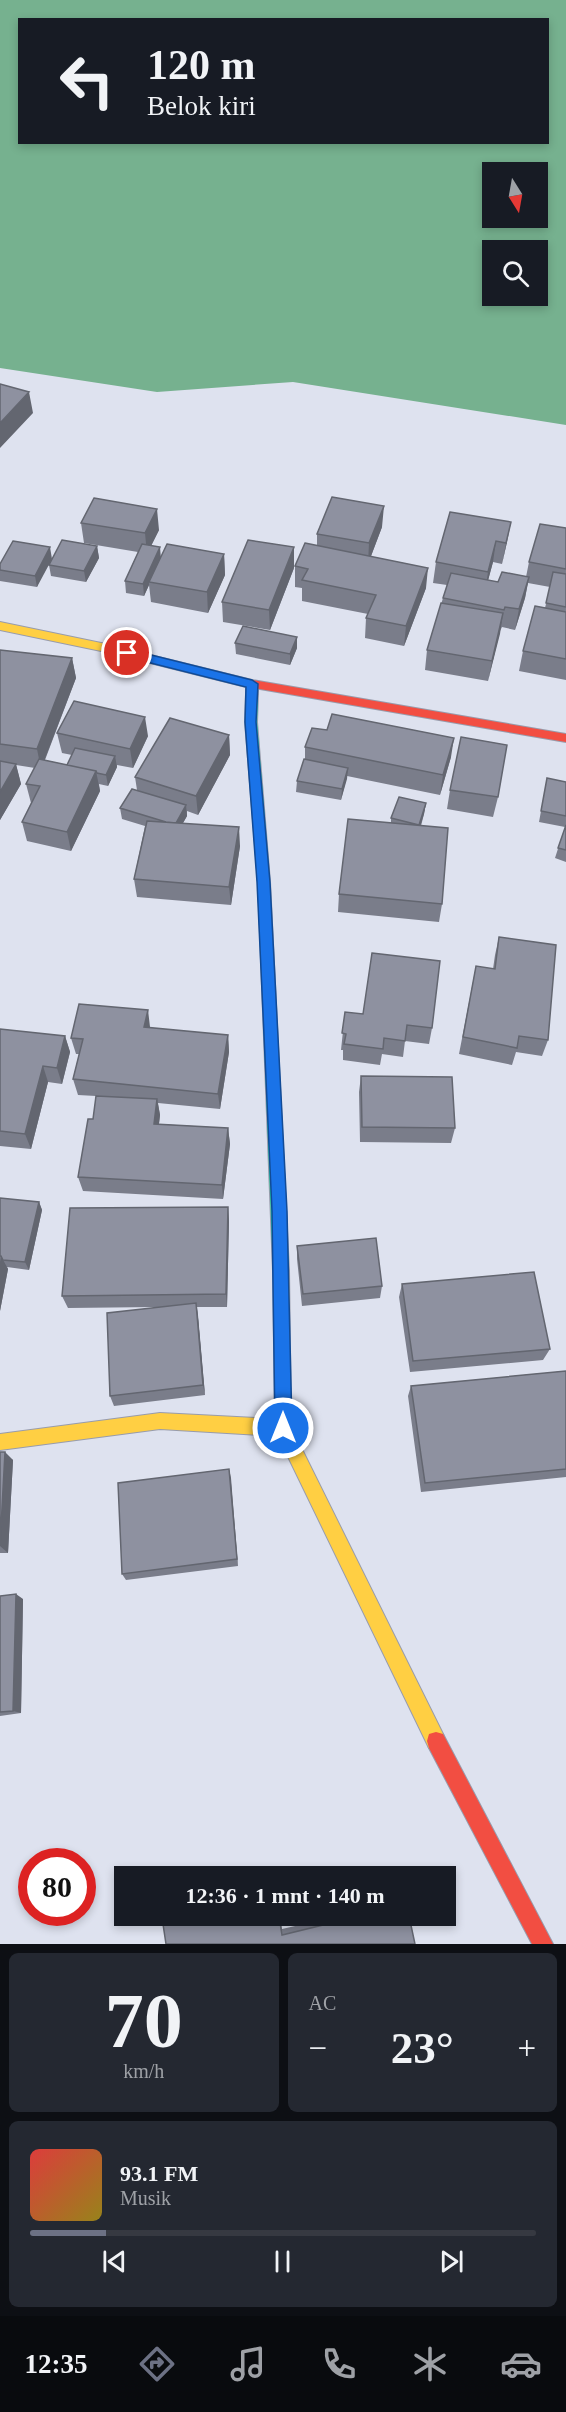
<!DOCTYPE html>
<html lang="id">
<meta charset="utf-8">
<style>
:root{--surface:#171b24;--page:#242831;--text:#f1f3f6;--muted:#9ea1a6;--line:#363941;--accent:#6c7184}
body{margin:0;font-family:"Times New Roman",serif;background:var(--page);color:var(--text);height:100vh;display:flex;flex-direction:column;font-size:22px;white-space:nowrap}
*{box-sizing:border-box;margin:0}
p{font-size:20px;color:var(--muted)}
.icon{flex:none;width:33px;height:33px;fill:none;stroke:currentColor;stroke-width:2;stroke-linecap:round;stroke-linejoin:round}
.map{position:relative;height:1944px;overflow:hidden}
.side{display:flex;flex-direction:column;gap:9px;padding:9px;background:#0d0f14;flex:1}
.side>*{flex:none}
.guide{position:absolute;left:18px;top:18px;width:531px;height:126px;border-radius:0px;box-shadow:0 3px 9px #0003;background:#171b24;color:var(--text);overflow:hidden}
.needle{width:39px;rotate:169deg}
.fabs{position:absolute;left:482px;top:162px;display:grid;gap:12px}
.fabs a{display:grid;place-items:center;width:66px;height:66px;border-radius:0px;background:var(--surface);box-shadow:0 3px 9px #0003;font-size:30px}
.speed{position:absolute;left:18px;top:1848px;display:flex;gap:12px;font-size:30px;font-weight:700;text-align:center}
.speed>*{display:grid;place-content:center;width:78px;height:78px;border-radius:50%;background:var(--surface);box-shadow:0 3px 9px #0003;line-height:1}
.speed .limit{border:9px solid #d22;background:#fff;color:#111}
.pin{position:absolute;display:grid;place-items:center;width:51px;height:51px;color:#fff;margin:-26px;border:3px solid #fff;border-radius:50%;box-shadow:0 2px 6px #0007}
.me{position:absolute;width:66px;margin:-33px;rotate:0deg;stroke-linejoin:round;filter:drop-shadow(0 0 4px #0008)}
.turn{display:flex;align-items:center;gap:21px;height:126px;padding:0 30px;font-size:27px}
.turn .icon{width:78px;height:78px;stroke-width:2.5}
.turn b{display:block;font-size:42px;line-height:51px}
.big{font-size:45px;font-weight:800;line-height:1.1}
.side .card{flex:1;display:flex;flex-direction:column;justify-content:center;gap:9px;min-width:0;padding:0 21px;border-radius:9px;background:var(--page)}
.side .dial{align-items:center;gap:0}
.dial b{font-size:78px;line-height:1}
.song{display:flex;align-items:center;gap:18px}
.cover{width:72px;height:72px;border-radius:9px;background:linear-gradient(135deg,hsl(0 70% 55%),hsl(50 70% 35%))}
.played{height:6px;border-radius:3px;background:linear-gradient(90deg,var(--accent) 15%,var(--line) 15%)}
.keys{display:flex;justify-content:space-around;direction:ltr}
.heat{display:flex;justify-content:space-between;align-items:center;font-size:33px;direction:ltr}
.side .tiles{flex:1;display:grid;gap:9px;grid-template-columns:1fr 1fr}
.card:last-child{grid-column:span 2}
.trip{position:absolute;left:114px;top:1866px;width:342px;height:60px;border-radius:0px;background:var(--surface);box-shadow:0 3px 9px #0003;font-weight:800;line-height:60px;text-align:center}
.tabs{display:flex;height:96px;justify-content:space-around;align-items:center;background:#090b0e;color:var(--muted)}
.tabs .icon{width:42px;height:42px}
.tabs .selected{color:var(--accent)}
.tabs b{font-size:27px;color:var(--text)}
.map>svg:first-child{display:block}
</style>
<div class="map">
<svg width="566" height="1944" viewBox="0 0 566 1944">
<rect width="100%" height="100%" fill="#dee2ef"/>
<path fill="#76b18f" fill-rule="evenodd" d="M 0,0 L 566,0 L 566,425 L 293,382 L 157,392 L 0,368 ZM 20,20 L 548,20 L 548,142 L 20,142 ZM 492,172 L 537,172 L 537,218 L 492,218 ZM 492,250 L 537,250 L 537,296 L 492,296 Z"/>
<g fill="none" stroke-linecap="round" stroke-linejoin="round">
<defs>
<path id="fast" d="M 252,690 L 258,694 L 257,722 L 270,882 L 289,1271 L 287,1276 L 281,1279 L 275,1276 L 273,1271 L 258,882 L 245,722 L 246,694 Z"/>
<path id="slow" d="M 0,622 L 106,644 L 252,680 L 258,684 L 258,694 L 252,698 L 246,694 L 246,687 L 106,652 L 0,630 Z
M 281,1263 L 287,1266 L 289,1271 L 291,1427 L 443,1734 L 445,1741 L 443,1748 L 436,1750 L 429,1748 L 278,1436 L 160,1429 L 0,1450 L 0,1434 L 160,1413 L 275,1419 L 273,1271 L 275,1266 Z"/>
<path id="jam" d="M 252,680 L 566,734 L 566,742 L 248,687 L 248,681 Z
M 436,1732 L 443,1734 L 553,1944 L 532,1944 L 429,1748 L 427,1741 L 429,1734 Z"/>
</defs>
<use href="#fast" stroke="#989cac" stroke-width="2"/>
<use href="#slow" stroke="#989cac" stroke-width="2"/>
<use href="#jam" stroke="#989cac" stroke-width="2"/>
<use href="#fast" fill="#16e098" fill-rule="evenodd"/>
<use href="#slow" fill="#ffcf43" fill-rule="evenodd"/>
<use href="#jam" fill="#f24e42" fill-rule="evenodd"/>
</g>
<path fill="#7a7d8a" d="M 450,512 L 507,542 L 502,564 L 493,562 L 488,580 L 498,582 L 526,577 L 529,562 L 566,528 L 566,680 L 519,671 L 523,651 L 545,608 L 550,587 L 528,583 L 525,598 L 515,630 L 502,627 L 500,631 L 488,681 L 425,670 L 427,650 L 447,585 L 433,583 L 436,562 Z
M 81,523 L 159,530 L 151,546 L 161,557 L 224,554 L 225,575 L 208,613 L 151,602 L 149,585 L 144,596 L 126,593 L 125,581 L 138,552 L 84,543 Z
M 382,527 L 371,556 L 426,588 L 404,646 L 365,638 L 366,618 L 368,614 L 302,601 L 302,588 L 295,587 L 295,566 L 317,546 L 317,534 Z
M 97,546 L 99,558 L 86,582 L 51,576 L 49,565 Z
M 50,547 L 37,587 L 0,581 L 0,564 Z
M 294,568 L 270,630 L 223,622 L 222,602 Z
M 235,643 L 297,648 L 290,665 L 236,654 Z
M 0,650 L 72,658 L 76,678 L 45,760 L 67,765 L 72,755 L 62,753 L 57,733 L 148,736 L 133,768 L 117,765 L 117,767 L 108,786 L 99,784 L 100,791 L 71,851 L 27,841 L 22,822 L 31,803 L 26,784 L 35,768 L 16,765 L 21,784 L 0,820 Z
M 229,735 L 230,755 L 198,815 L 187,811 L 187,816 L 183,823 L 240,846 L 231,905 L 137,897 L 134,879 L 145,826 L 122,819 L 120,808 L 137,790 L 135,777 Z
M 305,747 L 451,757 L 440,795 L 347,776 L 341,800 L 296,792 L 297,781 L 305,760 Z
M 547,778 L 566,782 L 566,862 L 555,858 L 565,827 L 539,822 Z
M 450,790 L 498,797 L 493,817 L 447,809 Z
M 426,803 L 424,814 L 421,826 L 442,904 L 439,922 L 338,912 L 339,894 L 391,823 L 391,818 Z
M 499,937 L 548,1040 L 542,1056 L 516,1052 L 512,1065 L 459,1054 L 476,966 L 493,969 L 495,955 Z
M 345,1012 L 432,1028 L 429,1044 L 405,1041 L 403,1057 L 382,1054 L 380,1065 L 343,1060 L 343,1050 L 341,1050 Z
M 150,1028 L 228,1035 L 229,1052 L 220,1109 L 158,1103 L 160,1115 L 159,1124 L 228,1128 L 230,1144 L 223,1199 L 83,1191 L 78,1177 L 93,1119 L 96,1096 L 78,1095 L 73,1079 L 79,1054 L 76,1054 L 71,1038 Z
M 0,1029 L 65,1036 L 70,1052 L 62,1084 L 48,1082 L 31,1149 L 0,1146 Z
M 361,1076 L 455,1128 L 451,1143 L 360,1142 L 359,1092 Z
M 0,1198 L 39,1202 L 42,1210 L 29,1270 L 7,1267 L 8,1269 L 0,1311 Z
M 228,1207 L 229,1221 L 227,1307 L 197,1307 L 205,1395 L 114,1406 L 110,1396 L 156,1307 L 68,1308 L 62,1296 Z
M 297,1246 L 382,1286 L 380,1298 L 302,1306 L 297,1259 Z
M 402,1284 L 550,1349 L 543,1360 L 410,1372 L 399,1297 Z
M 566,1371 L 566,1477 L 421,1492 L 408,1396 L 411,1386 Z
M 0,1452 L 13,1460 L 8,1553 L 0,1553 Z
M 229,1469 L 238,1566 L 126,1580 L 122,1574 Z
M 0,1596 L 23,1599 L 21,1713 L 0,1716 Z
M 181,1916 L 280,1916 L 282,1929 L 339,1916 L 409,1916 L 415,1944 L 166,1944 L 163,1924 L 168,1919 Z"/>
<path fill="#636670" d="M 29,392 L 33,413 L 0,448 L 0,423 Z
M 384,506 L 382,527 L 368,564 L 369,543 Z
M 157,509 L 159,530 L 147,554 L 145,533 Z
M 511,522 L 507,542 L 502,564 L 506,543 Z
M 496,541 L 493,562 L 485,592 L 488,572 Z
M 97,546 L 99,558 L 86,582 L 84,571 Z
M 50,547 L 52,559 L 37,587 L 35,576 Z
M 160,547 L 161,559 L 149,582 L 149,585 L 144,596 L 143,584 Z
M 294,547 L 294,568 L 270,630 L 269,610 Z
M 224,554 L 225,575 L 208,613 L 207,592 Z
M 428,568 L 426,588 L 404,646 L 406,626 Z
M 529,577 L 525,598 L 515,630 L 519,609 Z
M 503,613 L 500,634 L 488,681 L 492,661 Z
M 297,637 L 297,648 L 290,665 L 290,654 Z
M 72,658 L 76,678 L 41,769 L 37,749 Z
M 145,717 L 148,736 L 133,768 L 130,749 Z
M 229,735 L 230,755 L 198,815 L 196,796 Z
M 454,738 L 451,757 L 440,795 L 443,775 Z
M 115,756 L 117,767 L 108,786 L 106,775 Z
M 16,764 L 21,784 L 0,820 L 0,792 Z
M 348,768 L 347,779 L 341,800 L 342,789 Z
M 96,771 L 100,791 L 71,851 L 67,832 Z
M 426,803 L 424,814 L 417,836 L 419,825 Z
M 186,805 L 187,816 L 176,835 L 174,825 Z
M 239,827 L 240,846 L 231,905 L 229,887 Z
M 148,1010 L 150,1027 L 147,1044 L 144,1027 Z
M 228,1035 L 229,1052 L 220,1109 L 218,1094 Z
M 65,1036 L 70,1052 L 62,1084 L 57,1068 Z
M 43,1066 L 48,1082 L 31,1149 L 25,1134 Z
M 157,1099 L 160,1115 L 157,1139 L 154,1124 Z
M 228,1128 L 230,1144 L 223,1199 L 222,1185 Z
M 39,1202 L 42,1210 L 29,1270 L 25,1262 Z
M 228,1207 L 229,1221 L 227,1307 L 226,1294 Z
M 1,1256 L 8,1269 L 0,1311 L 0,1262 Z
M 196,1303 L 198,1315 L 205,1395 L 203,1385 Z
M 5,1452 L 13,1460 L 8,1553 L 0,1546 Z
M 229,1469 L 231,1478 L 238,1566 L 237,1559 Z
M 16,1594 L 23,1599 L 21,1713 L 13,1711 Z"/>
<path fill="#8e91a0" stroke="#636670" stroke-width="1.5" d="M 0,384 L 29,392 L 0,423 Z
M 332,497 L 384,506 L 369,543 L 317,534 Z
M 94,498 L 157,509 L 145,533 L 81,523 Z
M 450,512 L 511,522 L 506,543 L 496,541 L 488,572 L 436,562 Z
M 540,524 L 566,528 L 566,569 L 529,562 Z
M 62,540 L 97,546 L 84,571 L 49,565 Z
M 248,540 L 294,547 L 269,610 L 222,602 Z
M 13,541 L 50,547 L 35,576 L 0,570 L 0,564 Z
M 305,543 L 428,568 L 406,626 L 366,618 L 376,595 L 302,580 L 308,569 L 295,566 Z
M 142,544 L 160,547 L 143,584 L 125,581 Z
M 167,544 L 224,554 L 207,592 L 149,582 Z
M 502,572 L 529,577 L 519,609 L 505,607 L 504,610 L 443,598 L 451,573 L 498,582 Z
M 553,572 L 566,574 L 566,607 L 546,603 Z
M 441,603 L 503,613 L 492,661 L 427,650 Z
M 535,606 L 566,612 L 566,659 L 523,651 Z
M 243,626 L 297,637 L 290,654 L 235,643 Z
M 0,650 L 72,658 L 37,749 L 0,744 Z
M 74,701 L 145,717 L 130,749 L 57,733 Z
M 332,714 L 454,738 L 443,775 L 305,747 L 312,728 L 327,730 Z
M 170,718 L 229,735 L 196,796 L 135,777 Z
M 461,737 L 507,745 L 498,797 L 450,790 Z
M 75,748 L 115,756 L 106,775 L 97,773 L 96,771 L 67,765 Z
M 39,759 L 96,771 L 67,832 L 22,822 L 40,786 L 26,784 Z
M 304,759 L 348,768 L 342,789 L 297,781 Z
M 0,761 L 16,764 L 0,792 Z
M 547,778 L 566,782 L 566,816 L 541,811 Z
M 132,789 L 186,805 L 176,823 L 166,822 L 120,808 Z
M 399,797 L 426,803 L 419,825 L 391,818 Z
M 348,819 L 448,828 L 442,904 L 339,894 Z
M 147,821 L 239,827 L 229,887 L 134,879 Z
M 566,825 L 566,850 L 558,848 Z
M 499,937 L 556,945 L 548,1040 L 519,1036 L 517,1048 L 463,1037 L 476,966 L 495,969 Z
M 372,953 L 440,961 L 432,1028 L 407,1025 L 405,1041 L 384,1038 L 383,1049 L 344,1044 L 346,1034 L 342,1033 L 345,1012 L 363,1014 Z
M 79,1004 L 148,1010 L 144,1027 L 228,1035 L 218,1094 L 73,1079 L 83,1039 L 71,1038 Z
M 0,1029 L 65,1036 L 57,1068 L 43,1066 L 25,1134 L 0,1131 Z
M 361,1076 L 452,1077 L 455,1128 L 362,1127 Z
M 96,1096 L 157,1099 L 154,1124 L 228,1128 L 222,1185 L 78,1177 L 88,1119 L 93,1119 Z
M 0,1198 L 39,1202 L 25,1262 L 3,1260 L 1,1256 L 0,1256 Z
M 228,1207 L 226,1294 L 62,1296 L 70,1208 Z
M 376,1238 L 382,1286 L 303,1294 L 297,1246 Z
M 534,1272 L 550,1349 L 413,1361 L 402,1284 Z
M 196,1303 L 203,1385 L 110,1396 L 107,1313 Z
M 566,1371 L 566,1469 L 425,1483 L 411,1386 Z
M 0,1452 L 5,1452 L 0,1546 Z
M 229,1469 L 237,1559 L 122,1574 L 118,1483 Z
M 16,1594 L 13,1711 L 0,1712 L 0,1596 Z
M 197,1916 L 279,1916 L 282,1935 L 360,1916 L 409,1916 L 415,1944 L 166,1944 L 163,1924 Z"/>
<path fill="#1a73e8" stroke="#114b97" stroke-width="1.5" d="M 127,649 L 252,680 L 258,684 L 256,722 L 270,882 L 287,1211 L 292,1428 L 289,1434 L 283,1437 L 277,1434 L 275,1428 L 272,1211 L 257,882 L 245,722 L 246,687 L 123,656 L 121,653 Z"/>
</svg>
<div class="fabs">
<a><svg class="needle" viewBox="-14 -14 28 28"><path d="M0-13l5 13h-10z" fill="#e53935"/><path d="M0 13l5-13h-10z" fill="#9ea1a6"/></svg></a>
<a><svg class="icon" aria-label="search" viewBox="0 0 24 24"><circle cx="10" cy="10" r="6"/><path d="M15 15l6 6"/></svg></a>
</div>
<div class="speed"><div class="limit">80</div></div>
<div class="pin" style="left:127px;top:653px;background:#d93025"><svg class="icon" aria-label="arrive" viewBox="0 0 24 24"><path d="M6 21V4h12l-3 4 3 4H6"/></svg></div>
<svg class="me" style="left:283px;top:1428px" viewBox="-20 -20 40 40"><circle r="17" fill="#1a73e8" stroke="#fff" stroke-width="3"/><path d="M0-11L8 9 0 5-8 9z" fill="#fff"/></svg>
<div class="trip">12:36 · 1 mnt · 140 m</div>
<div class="guide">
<div class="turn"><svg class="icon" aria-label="left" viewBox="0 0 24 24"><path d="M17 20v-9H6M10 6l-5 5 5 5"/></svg><div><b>120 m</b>Belok kiri</div></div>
</div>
</div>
<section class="side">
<div class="tiles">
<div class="card dial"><b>70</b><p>km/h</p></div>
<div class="card"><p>AC</p>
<div class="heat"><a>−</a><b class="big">23°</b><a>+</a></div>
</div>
<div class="card">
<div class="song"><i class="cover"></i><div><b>93.1 FM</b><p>Musik</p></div></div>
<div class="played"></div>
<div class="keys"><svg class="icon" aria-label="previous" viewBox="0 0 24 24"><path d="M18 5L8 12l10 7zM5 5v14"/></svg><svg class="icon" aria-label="pause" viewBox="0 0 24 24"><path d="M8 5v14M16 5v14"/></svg><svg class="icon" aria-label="next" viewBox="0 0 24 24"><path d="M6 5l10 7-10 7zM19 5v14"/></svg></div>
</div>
</div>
</section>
<nav class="tabs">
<b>12:35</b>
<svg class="icon selected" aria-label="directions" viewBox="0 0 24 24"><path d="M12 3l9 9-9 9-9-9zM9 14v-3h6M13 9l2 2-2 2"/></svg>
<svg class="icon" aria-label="music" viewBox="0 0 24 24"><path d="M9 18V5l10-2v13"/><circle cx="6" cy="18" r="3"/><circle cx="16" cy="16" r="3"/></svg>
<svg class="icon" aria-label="phone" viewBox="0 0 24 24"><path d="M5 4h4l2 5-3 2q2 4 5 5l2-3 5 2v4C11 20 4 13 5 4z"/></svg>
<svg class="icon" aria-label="climate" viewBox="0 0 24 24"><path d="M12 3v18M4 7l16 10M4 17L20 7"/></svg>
<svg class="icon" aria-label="car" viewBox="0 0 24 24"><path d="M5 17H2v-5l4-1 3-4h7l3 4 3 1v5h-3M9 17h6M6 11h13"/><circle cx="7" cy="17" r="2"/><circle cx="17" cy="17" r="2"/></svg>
</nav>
